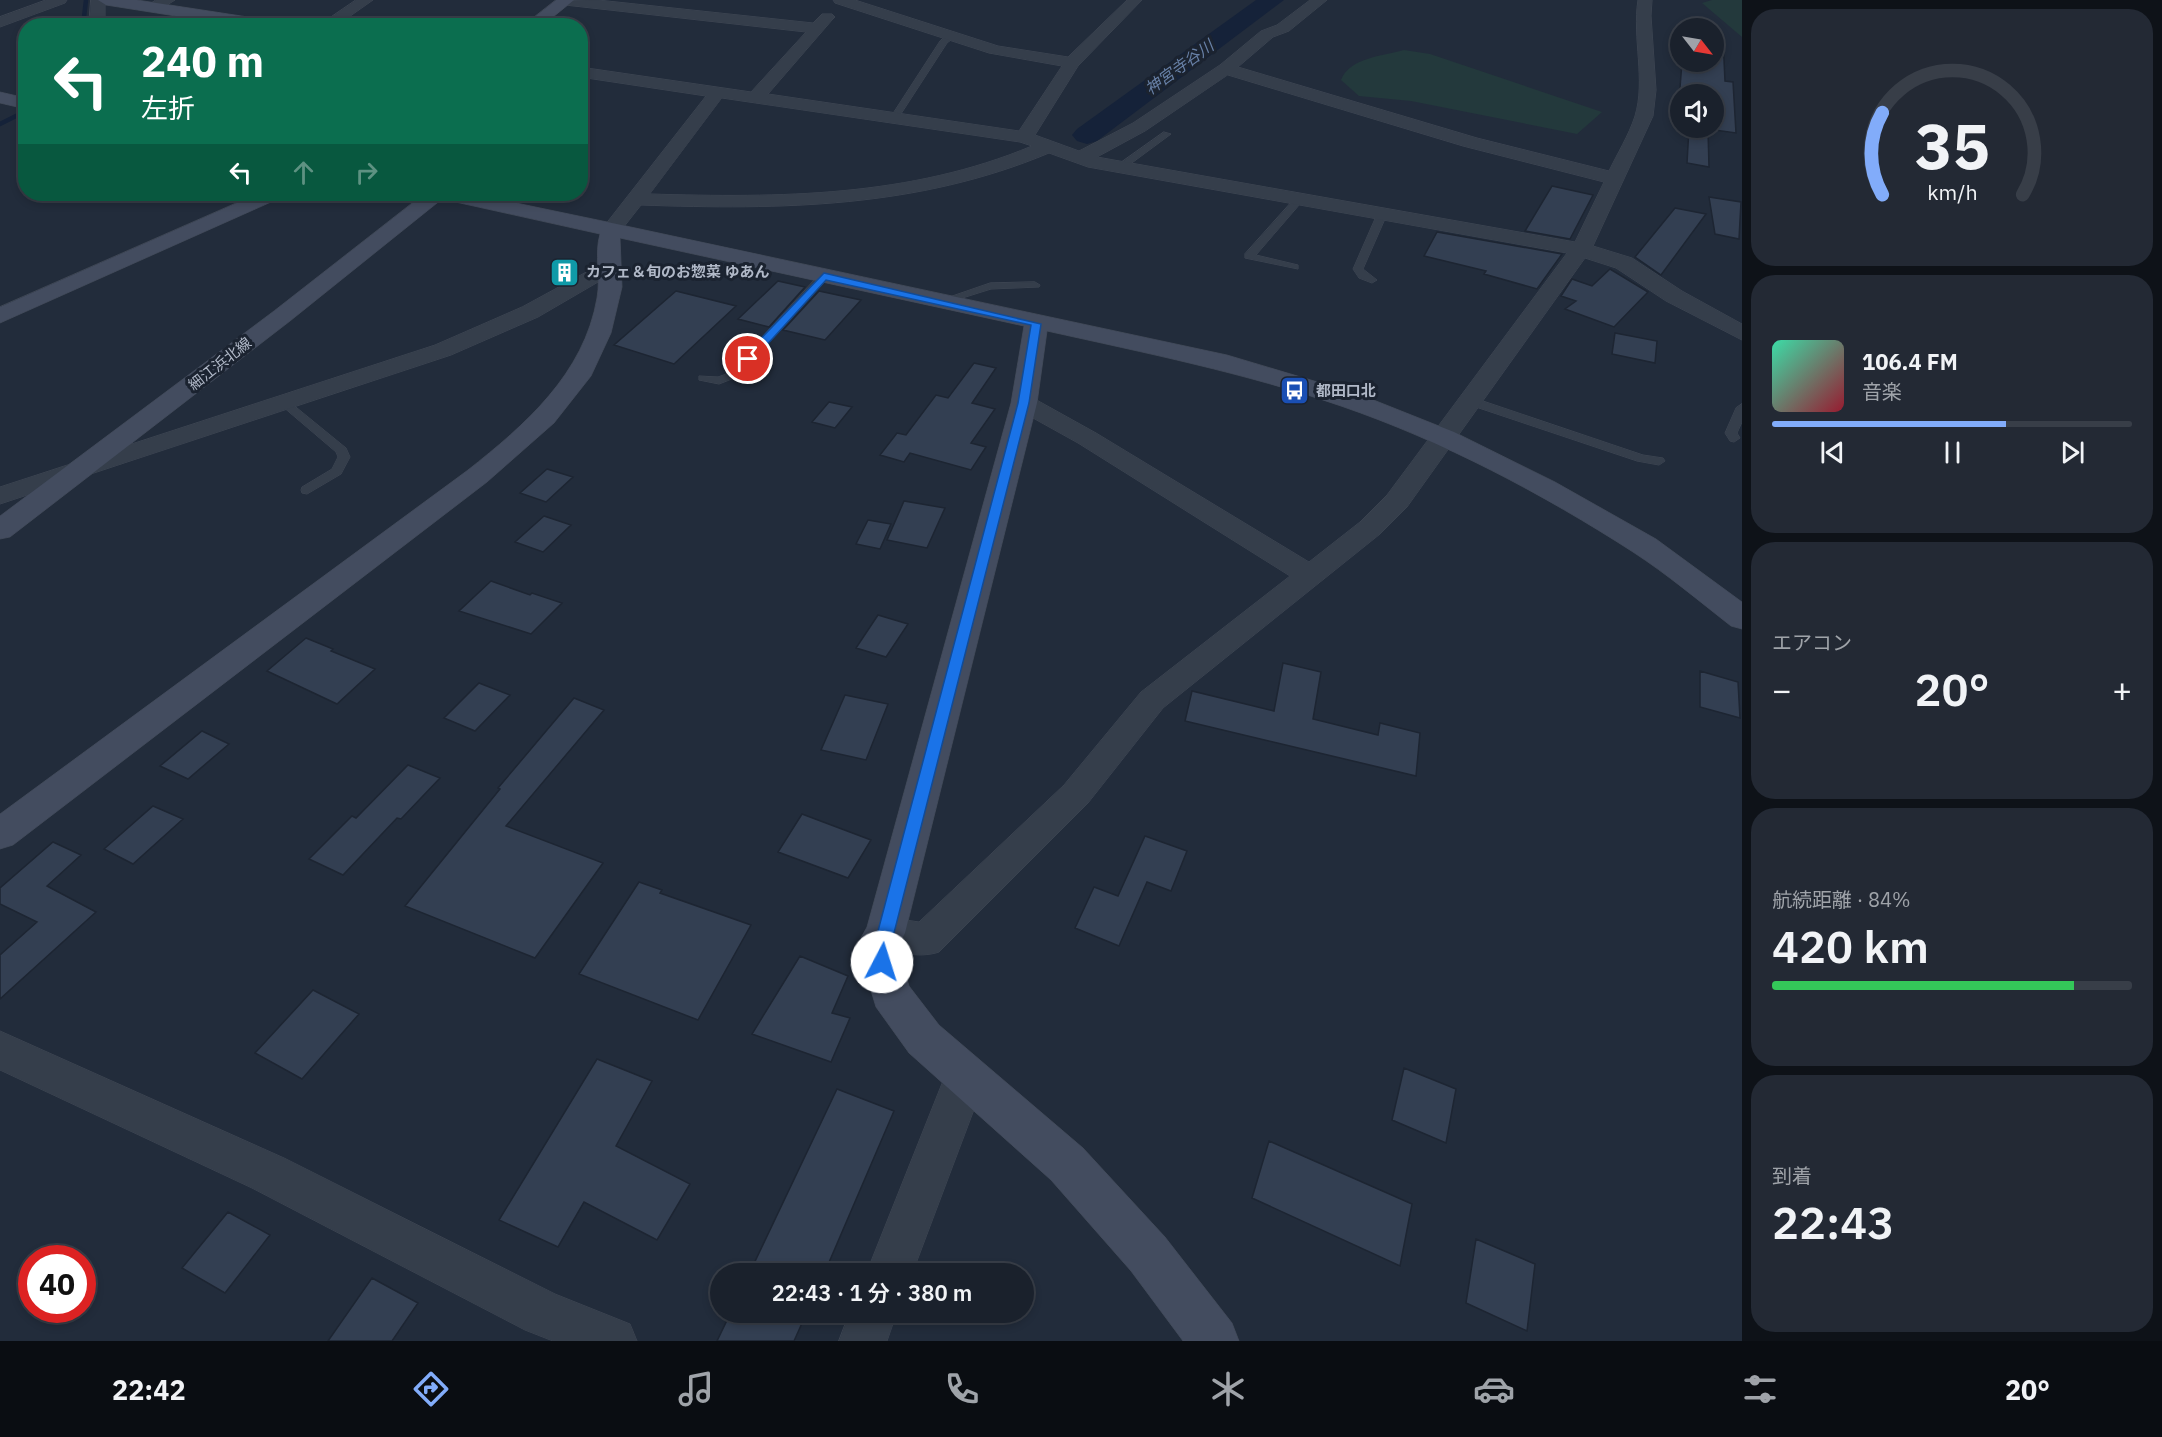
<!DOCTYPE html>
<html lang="ja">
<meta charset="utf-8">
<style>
:root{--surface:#1a212c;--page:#232934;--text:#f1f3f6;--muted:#9fa3a9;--line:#383e48;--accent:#82acfa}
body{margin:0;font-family:"IBM Plex Sans","Noto Sans JP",sans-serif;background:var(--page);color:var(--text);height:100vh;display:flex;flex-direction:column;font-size:22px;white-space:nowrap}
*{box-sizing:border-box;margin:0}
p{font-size:20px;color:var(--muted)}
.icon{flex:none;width:33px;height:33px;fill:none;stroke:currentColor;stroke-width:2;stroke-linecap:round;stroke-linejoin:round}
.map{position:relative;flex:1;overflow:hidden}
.side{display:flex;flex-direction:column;gap:9px;padding:9px;background:#0e1218;width:420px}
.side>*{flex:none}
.hud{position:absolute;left:18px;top:18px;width:570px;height:183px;border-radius:24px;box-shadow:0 3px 9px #0003,0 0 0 2px var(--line);background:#0b6e4f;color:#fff;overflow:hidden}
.needle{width:39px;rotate:121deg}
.tools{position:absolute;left:1670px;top:18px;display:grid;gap:12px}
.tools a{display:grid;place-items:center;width:54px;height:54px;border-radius:50%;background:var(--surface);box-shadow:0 3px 9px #0003,0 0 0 2px var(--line);font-size:30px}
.speed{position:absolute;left:18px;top:1245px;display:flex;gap:12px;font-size:30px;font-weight:700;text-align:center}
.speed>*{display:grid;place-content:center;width:78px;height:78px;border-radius:50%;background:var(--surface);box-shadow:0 3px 9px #0003,0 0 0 2px var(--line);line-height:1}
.speed .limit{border:9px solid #d22;background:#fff;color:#111}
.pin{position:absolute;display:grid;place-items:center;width:51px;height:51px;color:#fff;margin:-26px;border:3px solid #fff;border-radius:50%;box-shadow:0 2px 6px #0007}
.me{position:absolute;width:66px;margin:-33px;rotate:5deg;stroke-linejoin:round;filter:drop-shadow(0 0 4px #0008)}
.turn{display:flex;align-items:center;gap:21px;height:126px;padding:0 24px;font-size:27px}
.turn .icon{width:78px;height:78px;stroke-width:2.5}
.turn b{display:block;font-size:42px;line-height:51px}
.lanes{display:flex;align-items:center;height:57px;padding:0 24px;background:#0003;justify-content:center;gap:30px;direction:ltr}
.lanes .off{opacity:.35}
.big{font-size:45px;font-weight:600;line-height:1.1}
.side .card{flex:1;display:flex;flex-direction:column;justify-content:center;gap:9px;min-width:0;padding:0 21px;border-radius:24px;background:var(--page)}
.side .dial{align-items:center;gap:0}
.dial svg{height:156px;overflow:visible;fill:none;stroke:var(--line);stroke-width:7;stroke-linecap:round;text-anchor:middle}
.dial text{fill:var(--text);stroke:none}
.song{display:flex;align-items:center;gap:18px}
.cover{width:72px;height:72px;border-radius:9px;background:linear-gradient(135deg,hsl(160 70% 55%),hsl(350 70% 35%))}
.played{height:6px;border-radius:3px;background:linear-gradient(90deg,var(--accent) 65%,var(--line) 65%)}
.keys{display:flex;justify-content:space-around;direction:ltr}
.heat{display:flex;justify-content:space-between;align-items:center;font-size:33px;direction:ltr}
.charge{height:9px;border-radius:4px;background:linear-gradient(90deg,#34c759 84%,var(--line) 0)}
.trip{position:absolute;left:710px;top:1263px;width:324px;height:60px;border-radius:30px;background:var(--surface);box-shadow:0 3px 9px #0003,0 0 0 2px var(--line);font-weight:600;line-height:60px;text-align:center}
.menu{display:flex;height:96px;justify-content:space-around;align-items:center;background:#0a0d12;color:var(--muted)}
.menu .icon{width:42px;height:42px}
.menu .active{color:var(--accent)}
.menu b{font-size:27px;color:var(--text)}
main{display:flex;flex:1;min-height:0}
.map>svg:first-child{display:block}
</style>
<main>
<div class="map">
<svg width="1742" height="1341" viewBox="0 0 1742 1341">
<rect width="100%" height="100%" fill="#222c3b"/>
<path fill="#23393c" d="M 1712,0 L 1742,0 L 1742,37 L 1702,3 Z
M 1404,50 L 1430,54 L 1602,112 L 1577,134 L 1411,101 L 1359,96 L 1341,80 C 1350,57 1384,56 1404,50 Z"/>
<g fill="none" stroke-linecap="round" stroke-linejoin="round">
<path stroke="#152239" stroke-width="4.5" d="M 83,26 L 86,0
M 0,124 L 26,111"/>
<path fill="#152239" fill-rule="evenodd" d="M 1256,0 L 1284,0 L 1097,141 L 1087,144 L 1077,141 L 1072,135 L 1077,129 Z"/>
</g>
<path fill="#333f52" stroke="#1d2532" stroke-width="1.5" d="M 1713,37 L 1723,38 L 1725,81 L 1733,82 L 1736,133 L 1708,129 L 1709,167 L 1687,163 L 1689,128 L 1713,128 L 1713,94 L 1680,94 L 1678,113 L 1682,62 L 1713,62 Z
M 1552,186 L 1593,195 L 1570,239 L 1525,231 Z
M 1709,197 L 1741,202 L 1739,239 L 1715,234 Z
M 1675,208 L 1706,214 L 1661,275 L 1635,257 Z
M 1437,232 L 1562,254 L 1537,289 L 1484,274 L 1486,271 L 1424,256 Z
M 1610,269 L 1648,292 L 1614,327 L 1565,309 L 1576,301 L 1561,296 L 1572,279 L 1592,286 Z
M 778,281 L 805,287 L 769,327 L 738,319 Z
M 676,291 L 736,306 L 674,364 L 614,345 Z
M 819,291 L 861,300 L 825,340 L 783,330 Z
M 1615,333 L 1657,341 L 1655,363 L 1612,354 Z
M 974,363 L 996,368 L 972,403 L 995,409 L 971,443 L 986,447 L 971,470 L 910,453 L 904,462 L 880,455 L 897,433 L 906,435 L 936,395 L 948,398 Z
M 829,402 L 852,407 L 835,428 L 812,422 Z
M 547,469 L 573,477 L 546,502 L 520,493 Z
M 904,501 L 945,508 L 927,548 L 887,540 Z
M 544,516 L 571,525 L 543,552 L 515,542 Z
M 868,520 L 891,524 L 880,549 L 856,544 Z
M 491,581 L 530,595 L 532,593 L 562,603 L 531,634 L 459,611 Z
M 878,615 L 908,624 L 886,657 L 856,648 Z
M 306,638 L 333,649 L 331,651 L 375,669 L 337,704 L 267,671 Z
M 1283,663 L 1321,672 L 1313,719 L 1378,735 L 1380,723 L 1420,733 L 1416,776 L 1185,721 L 1192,691 L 1274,711 Z
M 1700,671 L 1738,682 L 1740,718 L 1700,707 Z
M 479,683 L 510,695 L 475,731 L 444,718 Z
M 845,695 L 888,704 L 866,760 L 821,750 Z
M 574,698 L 604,710 L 506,826 L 603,863 L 535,958 L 405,906 L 500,789 L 498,788 Z
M 202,731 L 229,744 L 188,779 L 160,766 Z
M 408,765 L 440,778 L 401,819 L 397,818 L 343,875 L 309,859 L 352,816 L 356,818 Z
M 153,806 L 183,819 L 133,864 L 104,849 Z
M 802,814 L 871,840 L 848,878 L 778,852 Z
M 1145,836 L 1187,851 L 1171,891 L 1147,882 L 1119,946 L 1075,928 L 1094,887 L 1118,896 Z
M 53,842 L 81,855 L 47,886 L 96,912 L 0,999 L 0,955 L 37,922 L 0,904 L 0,888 Z
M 639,882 L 662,890 L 660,893 L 751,925 L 698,1020 L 579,974 Z
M 800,956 L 848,976 L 832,1013 L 850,1018 L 831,1062 L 752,1034 Z
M 313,990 L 359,1014 L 302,1079 L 255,1053 Z
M 597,1059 L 652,1081 L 616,1146 L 690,1184 L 657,1240 L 584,1202 L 558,1247 L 499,1220 Z
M 1404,1068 L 1456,1089 L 1446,1143 L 1392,1120 Z
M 837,1089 L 894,1111 L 824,1274 L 749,1274 Z
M 1269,1141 L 1412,1204 L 1400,1266 L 1252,1198 Z
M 228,1212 L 270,1235 L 225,1293 L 182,1268 Z
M 1476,1239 L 1535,1264 L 1527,1331 L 1466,1303 Z
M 372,1278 L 418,1303 L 392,1341 L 328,1341 Z
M 731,1312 L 807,1312 L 794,1341 L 717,1341 Z"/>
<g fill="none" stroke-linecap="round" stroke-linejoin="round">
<defs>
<path id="lane" d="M 949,34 L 956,36 L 947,43 L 897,120 L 891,120 L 890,118 L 940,41 Z
M 1164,132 L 1171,134 L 1125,168 L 1119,168 L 1119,164 Z
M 1298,195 L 1306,197 L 1256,255 L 1298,265 L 1298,269 L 1245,258 L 1245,254 Z
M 1383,209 L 1388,212 L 1363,269 L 1377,280 L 1372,283 L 1359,278 L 1353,269 L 1378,212 Z
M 820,274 L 829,276 L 737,377 L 719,384 L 699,380 L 699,376 L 718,377 L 729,373 Z
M 1035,282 L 1040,285 L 1039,287 L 991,289 L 940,305 L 935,302 L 990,283 Z
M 1468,396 L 1643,455 L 1663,458 L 1665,461 L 1659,465 L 1637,461 L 1464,403 L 1464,397 Z
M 286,399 L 346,448 L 350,457 L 341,474 L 307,494 L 302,493 L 301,490 L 302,487 L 332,469 L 338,457 L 336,452 L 282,406 L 282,400 Z
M 1742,404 L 1742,422 L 1737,433 L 1740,438 L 1734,442 L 1730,441 L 1725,433 L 1736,408 Z"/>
<path id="street" d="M 46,0 L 67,0 L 65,3 L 0,27 L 0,17 Z
M 91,0 L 105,0 L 105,26 L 89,26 Z
M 156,0 L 175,0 L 159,10 L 149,10 L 146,7 Z
M 356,0 L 373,0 L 336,26 L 318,26 Z
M 598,0 L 813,23 L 822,14 L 832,14 L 835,17 L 832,20 L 768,94 L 1019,131 L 1062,66 L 989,53 L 835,3 L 833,0 L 855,0 L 998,46 L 1068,57 L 1127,0 L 1142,0 L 1078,66 L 1035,135 L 1079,151 L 1133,123 L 1220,65 L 1261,31 L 1277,25 L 1310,0 L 1327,0 L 1289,31 L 1273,37 L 1238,67 L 1477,138 L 1609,171 C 1617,154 1629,135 1635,116 C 1646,80 1632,38 1638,0 L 1652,0 L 1651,16 L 1656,90 L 1653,116 L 1593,246 L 1632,258 L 1682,291 L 1742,324 L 1742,340 L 1666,301 L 1616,268 L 1585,258 L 1407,507 L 1380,534 L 1163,708 L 1088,803 L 939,952 C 918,959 893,952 872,944 L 866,933 L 872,922 L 885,917 L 919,922 L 1064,785 L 1141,692 L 1290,576 L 1078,443 L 1015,408 L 1012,403 L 1015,398 L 1024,396 L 1033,398 L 1096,433 L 1309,562 L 1360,522 L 1387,495 L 1567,253 L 1088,167 L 1049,153 C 918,208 781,210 641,205 L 619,233 L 605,233 L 602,229 L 605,225 L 706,96 L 580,77 L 580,67 L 751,92 L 806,32 L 565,5 L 558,1 ZM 1228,75 L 1463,146 L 1604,182 L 1575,242 L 1097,157 L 1145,131 ZM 722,98 L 1020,142 L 1032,146 C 910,197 780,198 650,194 Z
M 609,260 L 617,261 L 620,266 L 617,271 L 538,317 L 451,355 L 0,504 L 0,487 L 435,345 L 522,307 Z
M 0,1031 L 284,1158 L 555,1294 L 630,1324 L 637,1341 L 553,1341 L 525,1330 L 252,1188 L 0,1070 Z
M 966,1056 L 981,1061 L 987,1075 L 912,1274 L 866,1274 L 951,1061 Z
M 850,1312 L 897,1312 L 887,1341 L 839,1341 Z"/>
<path id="secondary" d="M 98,0 L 137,0 L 274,21 L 282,26 L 239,26 L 106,5 Z
M 556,0 L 574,0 L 542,26 L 523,26 Z
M 0,92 L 26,98 L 26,109 L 0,103 Z
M 257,194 L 283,194 L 280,198 L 0,323 L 0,307 Z
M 424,194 L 473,194 L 612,223 L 1227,355 L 1361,395 L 1454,432 L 1555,482 L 1656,539 L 1742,602 L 1742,629 L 1731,626 C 1699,601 1667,574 1633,552 C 1543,494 1443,441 1341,406 C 1245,373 1146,353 1047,331 L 1037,403 L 905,933 L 898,947 L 909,986 L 939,1025 L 1083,1148 L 1165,1237 L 1232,1323 L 1239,1341 L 1183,1341 L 1131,1271 L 1051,1180 L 909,1053 L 876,1007 L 857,945 L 867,927 L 1011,403 L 1024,326 L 620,238 L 622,287 L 611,333 L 591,376 L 554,423 L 487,482 L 13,845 L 0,849 L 0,814 L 468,470 C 525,425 584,374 597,298 C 601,276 594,255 600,234 L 442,199 L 290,321 L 10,537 L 0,539 L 0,516 L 274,311 Z"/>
</defs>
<use href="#lane" stroke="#3f4754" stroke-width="1"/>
<use href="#street" stroke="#3f4754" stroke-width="1"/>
<use href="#secondary" stroke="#3f4754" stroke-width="1"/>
<use href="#lane" fill="#353e4b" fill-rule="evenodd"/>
<use href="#street" fill="#353e4b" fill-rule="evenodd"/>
<use href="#secondary" fill="#434c5f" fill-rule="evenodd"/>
</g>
<path fill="#1a73e8" stroke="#114b97" stroke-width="1.5" d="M 824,273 L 1041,324 L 1029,403 L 894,933 L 886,946 L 891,962 L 888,967 L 882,969 L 876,967 L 869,945 L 878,931 L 1018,403 L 1031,325 L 826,280 L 752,361 L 744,361 L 744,356 Z"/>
<defs>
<symbol id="building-square" viewBox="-11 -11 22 22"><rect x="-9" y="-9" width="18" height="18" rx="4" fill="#0f9aa8" stroke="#1b2330"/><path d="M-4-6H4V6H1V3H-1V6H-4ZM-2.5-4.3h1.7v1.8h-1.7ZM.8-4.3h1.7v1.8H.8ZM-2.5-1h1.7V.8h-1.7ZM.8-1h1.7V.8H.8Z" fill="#fff"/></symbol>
<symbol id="bus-square" viewBox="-11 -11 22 22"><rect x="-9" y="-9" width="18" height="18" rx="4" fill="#1a4fb4" stroke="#1b2330"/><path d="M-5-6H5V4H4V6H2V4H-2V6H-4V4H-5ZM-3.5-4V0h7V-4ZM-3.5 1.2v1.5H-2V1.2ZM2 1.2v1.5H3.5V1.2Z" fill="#fff"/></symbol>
</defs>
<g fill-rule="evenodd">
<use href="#building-square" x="548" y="256" width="33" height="33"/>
<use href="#bus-square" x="1278" y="374" width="33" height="33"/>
</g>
<g text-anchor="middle" stroke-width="6" stroke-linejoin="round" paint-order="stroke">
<g font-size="15" font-weight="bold" fill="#b0b8c7" stroke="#1b2330" text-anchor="start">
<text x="586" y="277">カフェ＆旬のお惣菜 ゆあん</text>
<text x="1316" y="396">都田口北</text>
</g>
<g font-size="15" fill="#b0b8c7" stroke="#1b2330">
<text transform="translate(220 364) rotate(-38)" y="5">細江浜北線</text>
</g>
<g font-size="16" font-style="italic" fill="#6881a7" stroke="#1b2330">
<text transform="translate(1179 67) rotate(-36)" y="6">神宮寺谷川</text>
</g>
</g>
</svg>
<div class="tools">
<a><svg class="needle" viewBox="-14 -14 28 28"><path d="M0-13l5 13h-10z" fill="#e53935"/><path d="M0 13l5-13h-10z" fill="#9fa3a9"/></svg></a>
<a><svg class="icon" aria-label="sound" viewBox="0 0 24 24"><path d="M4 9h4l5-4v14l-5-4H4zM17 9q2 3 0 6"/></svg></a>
</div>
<div class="speed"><div class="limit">40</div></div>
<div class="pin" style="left:748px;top:359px;background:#d93025"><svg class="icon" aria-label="arrive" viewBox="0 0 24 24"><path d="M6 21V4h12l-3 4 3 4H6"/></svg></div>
<svg class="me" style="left:882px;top:962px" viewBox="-20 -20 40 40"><circle r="19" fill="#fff"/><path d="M0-13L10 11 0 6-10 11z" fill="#1a73e8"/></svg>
<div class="trip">22:43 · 1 分 · 380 m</div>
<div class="hud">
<div class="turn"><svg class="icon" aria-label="left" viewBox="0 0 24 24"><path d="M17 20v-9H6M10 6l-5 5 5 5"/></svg><div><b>240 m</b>左折</div></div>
<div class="lanes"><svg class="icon" aria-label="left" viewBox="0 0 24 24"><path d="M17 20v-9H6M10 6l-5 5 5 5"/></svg><svg class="icon off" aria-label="ahead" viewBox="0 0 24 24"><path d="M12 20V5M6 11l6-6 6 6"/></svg><svg class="icon off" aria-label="right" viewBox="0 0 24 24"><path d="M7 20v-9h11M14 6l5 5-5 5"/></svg></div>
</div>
</div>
<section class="side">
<div class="card dial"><svg viewBox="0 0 100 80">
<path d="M14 69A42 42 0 1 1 86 69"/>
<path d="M14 69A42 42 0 0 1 14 27" stroke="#82acfa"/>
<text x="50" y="56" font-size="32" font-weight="700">35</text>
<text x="50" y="72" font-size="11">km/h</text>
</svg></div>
<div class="card">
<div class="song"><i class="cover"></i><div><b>106.4 FM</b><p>音楽</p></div></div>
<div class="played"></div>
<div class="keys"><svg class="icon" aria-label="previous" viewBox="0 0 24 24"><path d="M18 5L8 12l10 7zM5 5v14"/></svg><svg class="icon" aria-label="pause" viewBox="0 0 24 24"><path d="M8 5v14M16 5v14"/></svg><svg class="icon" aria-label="next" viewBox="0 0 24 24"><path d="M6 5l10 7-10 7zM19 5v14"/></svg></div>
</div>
<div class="card"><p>エアコン</p>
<div class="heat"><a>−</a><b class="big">20°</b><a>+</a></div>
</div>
<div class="card"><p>航続距離 · 84%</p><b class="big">420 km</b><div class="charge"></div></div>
<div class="card"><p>到着</p><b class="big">22:43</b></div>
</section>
</main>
<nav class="menu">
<b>22:42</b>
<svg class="icon active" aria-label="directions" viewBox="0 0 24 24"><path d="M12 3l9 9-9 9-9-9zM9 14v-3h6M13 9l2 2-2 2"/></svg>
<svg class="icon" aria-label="music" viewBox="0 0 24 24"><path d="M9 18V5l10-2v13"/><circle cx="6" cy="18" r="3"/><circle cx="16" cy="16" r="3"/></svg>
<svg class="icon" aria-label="phone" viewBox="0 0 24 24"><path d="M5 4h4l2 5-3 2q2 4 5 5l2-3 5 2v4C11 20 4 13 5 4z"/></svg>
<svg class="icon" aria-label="climate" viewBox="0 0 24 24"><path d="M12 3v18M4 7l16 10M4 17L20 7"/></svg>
<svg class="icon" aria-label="car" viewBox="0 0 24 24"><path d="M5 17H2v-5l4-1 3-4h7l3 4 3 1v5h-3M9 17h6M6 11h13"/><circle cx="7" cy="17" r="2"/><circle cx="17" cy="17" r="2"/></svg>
<svg class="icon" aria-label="filters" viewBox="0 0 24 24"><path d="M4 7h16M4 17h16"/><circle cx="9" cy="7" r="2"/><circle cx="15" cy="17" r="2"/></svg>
<b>20°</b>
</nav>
